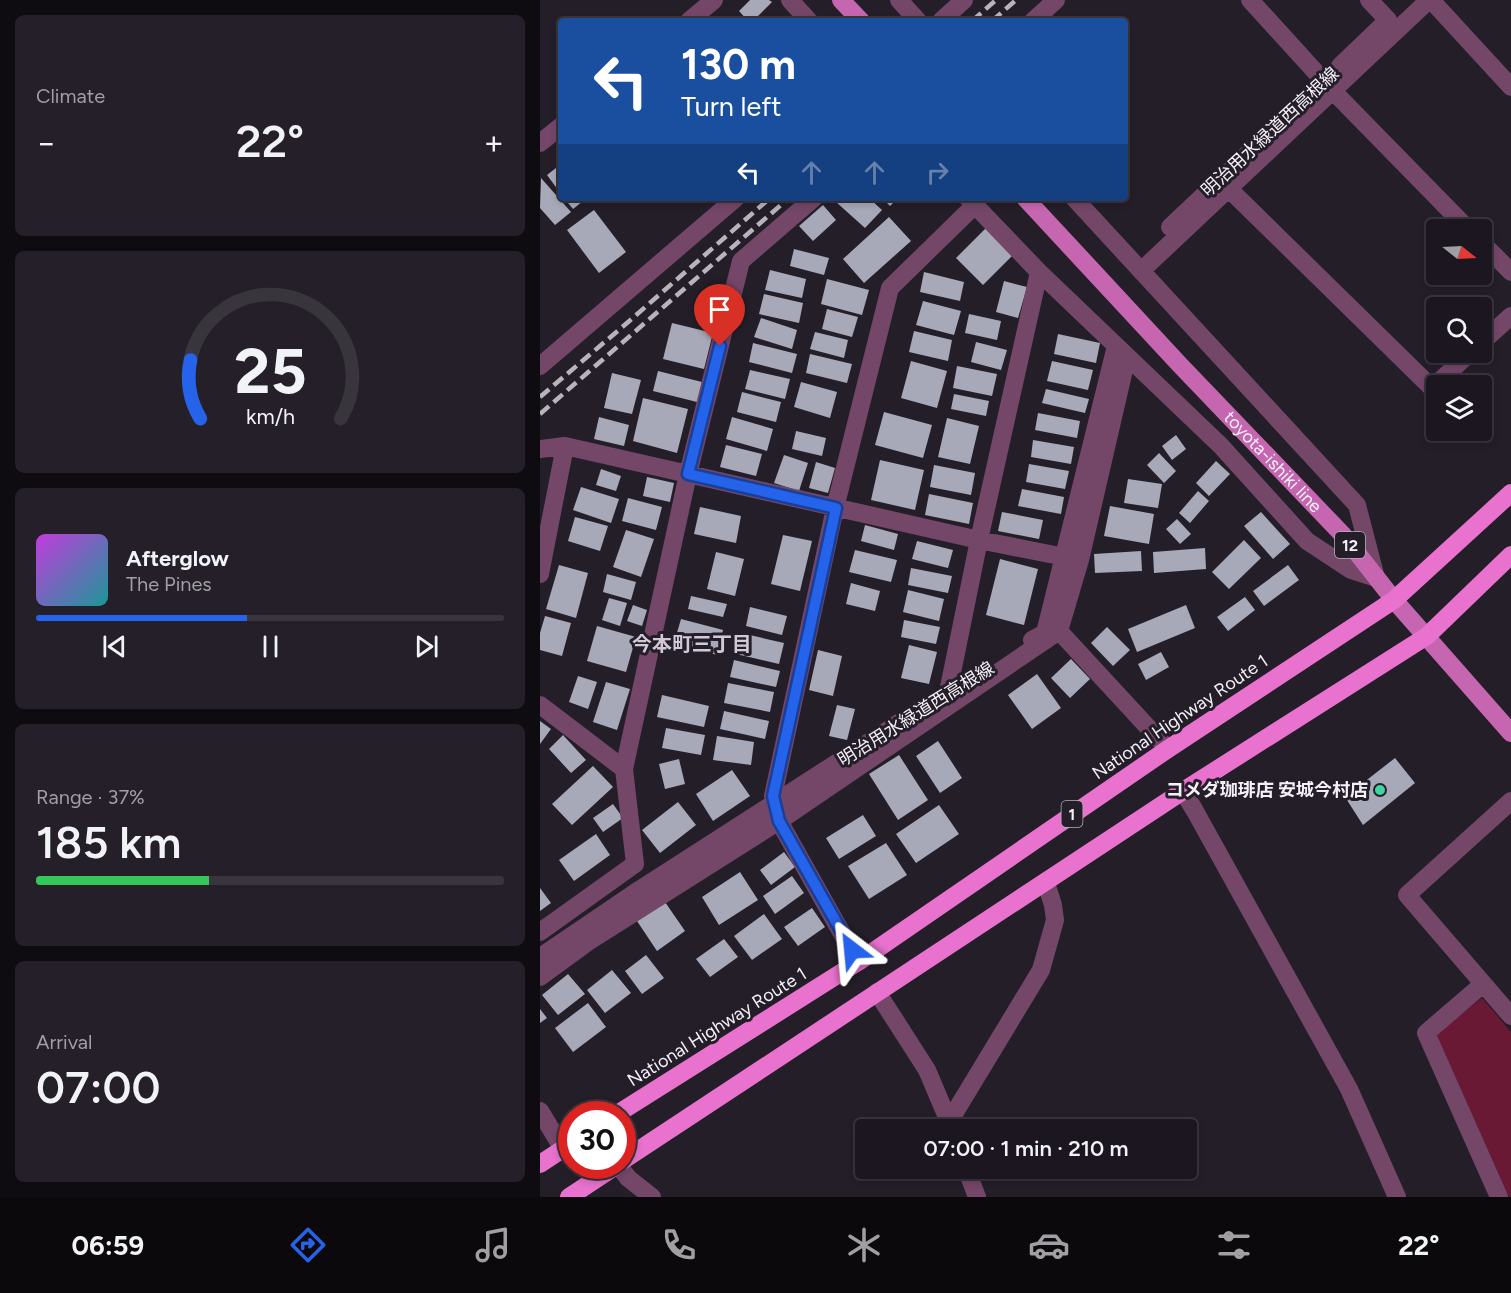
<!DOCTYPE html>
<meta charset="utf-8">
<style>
:root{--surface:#1b161f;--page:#241f28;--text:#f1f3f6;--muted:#a09fa4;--line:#39353d;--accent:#2563eb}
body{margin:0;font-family:Figtree,"Noto Sans JP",sans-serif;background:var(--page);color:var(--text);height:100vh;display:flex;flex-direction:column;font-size:22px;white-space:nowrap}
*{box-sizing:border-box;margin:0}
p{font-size:20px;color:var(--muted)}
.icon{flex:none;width:33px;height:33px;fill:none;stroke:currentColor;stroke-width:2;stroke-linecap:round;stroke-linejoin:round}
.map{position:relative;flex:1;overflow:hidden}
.details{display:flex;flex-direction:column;gap:15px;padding:15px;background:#0f0c11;width:540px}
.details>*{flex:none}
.hud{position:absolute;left:18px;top:18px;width:570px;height:183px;border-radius:6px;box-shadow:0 3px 9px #0003,0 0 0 2px var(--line);background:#1a4fa0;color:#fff;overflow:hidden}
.needle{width:39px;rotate:108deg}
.tools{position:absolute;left:886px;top:219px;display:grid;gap:12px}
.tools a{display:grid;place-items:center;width:66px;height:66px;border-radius:6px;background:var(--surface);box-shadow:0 3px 9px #0003,0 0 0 2px var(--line);font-size:30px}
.speed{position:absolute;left:18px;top:1101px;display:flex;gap:12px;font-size:30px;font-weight:700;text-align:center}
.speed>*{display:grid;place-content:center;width:78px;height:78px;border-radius:50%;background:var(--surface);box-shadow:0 3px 9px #0003,0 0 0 2px var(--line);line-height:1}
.speed .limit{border:9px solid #d22;background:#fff;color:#111}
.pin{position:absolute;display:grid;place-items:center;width:51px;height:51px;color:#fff;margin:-62px -26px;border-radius:50% 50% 50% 0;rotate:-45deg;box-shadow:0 0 6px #0007}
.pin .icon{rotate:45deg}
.me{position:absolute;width:66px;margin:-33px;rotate:331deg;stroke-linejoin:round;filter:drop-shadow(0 0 4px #0008)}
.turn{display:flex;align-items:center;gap:21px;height:126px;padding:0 24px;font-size:27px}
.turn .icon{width:78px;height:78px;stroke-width:2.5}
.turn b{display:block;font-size:42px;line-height:51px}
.lanes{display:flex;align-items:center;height:57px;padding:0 24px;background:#0003;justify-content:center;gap:30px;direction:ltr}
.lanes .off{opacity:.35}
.big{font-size:45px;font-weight:600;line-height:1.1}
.details .widget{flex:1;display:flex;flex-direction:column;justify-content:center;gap:9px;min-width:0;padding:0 21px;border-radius:9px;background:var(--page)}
.details .dial{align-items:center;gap:0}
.dial svg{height:156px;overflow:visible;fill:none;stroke:var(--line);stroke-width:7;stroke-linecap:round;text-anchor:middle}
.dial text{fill:var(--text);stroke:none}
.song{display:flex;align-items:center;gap:18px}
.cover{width:72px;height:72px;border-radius:9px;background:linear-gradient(135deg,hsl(290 70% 55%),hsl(180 70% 35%))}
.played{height:6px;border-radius:3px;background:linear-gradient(90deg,var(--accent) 45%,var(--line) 45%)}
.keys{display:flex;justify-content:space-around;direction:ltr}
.heat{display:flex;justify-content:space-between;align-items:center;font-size:33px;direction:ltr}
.charge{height:9px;border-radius:4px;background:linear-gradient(90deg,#34c759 37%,var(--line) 0)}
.trip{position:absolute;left:315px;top:1119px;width:342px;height:60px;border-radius:6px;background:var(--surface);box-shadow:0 3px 9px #0003,0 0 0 2px var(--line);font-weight:600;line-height:60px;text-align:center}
.tab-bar{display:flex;height:96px;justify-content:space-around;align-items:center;background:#0b090c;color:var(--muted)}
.tab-bar .icon{width:42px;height:42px}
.tab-bar .on{color:var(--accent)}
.tab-bar b{font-size:27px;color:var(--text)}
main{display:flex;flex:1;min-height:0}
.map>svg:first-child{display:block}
</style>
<main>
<section class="details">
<div class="widget"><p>Climate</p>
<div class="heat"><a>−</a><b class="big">22°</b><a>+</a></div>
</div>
<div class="widget dial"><svg viewBox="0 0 100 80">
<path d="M14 69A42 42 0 1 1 86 69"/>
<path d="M14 69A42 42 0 0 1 9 39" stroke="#2563eb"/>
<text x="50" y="56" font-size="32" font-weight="700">25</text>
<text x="50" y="72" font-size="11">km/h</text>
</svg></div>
<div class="widget">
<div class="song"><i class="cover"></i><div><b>Afterglow</b><p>The Pines</p></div></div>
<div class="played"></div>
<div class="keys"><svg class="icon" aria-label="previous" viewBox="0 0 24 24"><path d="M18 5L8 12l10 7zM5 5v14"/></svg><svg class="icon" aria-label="pause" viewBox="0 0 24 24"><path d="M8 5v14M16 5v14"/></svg><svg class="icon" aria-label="next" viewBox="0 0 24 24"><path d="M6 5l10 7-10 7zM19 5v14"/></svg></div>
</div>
<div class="widget"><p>Range · 37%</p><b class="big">185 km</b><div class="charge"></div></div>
<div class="widget"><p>Arrival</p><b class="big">07:00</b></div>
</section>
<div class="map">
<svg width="971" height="1197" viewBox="0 0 971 1197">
<rect width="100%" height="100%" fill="#241e29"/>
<path fill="#691933" d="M 942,998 L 971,1032 L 971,1197 L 969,1197 L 896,1034 Z"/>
<path fill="#a7a9b9" d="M 210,0 L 229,0 L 232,2 L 213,21 L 208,21 L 199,11 Z
M 21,164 L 21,194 L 7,175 Z
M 1,178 L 31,212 L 15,225 L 0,208 Z
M 24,198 L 47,198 L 33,209 Z
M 300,198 L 329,198 L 342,210 L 325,228 L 296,202 Z
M 342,198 L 358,198 L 350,206 Z
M 283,205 L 296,220 L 273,241 L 259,226 Z
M 54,210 L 86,252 L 59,273 L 27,230 Z
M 349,217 L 371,241 L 324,283 L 303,259 Z
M 447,227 L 474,254 L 443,285 L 416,258 Z
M 254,249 L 289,258 L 284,275 L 250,266 Z
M 230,270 L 266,279 L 262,298 L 225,290 Z
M 384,272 L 424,282 L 420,301 L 380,292 Z
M 287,279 L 329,290 L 322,315 L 281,304 Z
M 464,281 L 487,287 L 478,318 L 456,312 Z
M 224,294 L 263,303 L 259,323 L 219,314 Z
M 383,301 L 421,311 L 414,335 L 376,325 Z
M 287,309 L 318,317 L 312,337 L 282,329 Z
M 429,314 L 461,321 L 457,340 L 425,333 Z
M 221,318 L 257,330 L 252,349 L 214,337 Z
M 132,323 L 173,333 L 164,369 L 123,359 Z
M 374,331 L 412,340 L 408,361 L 369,352 Z
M 275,332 L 308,340 L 304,358 L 270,349 Z
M 518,334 L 560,343 L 556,363 L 514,354 Z
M 436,342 L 467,350 L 461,370 L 431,362 Z
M 213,343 L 257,354 L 252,373 L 209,362 Z
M 270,354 L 312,364 L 307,383 L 266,373 Z
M 371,361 L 407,371 L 397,408 L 361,398 Z
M 512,361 L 553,370 L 548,390 L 507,381 Z
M 417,366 L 457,374 L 452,396 L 413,388 Z
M 210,370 L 250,379 L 245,399 L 205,389 Z
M 118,371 L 162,382 L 157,402 L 113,391 Z
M 72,373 L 101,380 L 92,414 L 64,408 Z
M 261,382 L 297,392 L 290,418 L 254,407 Z
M 506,389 L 549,399 L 545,413 L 502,403 Z
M 202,392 L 241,402 L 236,422 L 197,412 Z
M 414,394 L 449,401 L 446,416 L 411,409 Z
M 103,398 L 148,409 L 137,453 L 93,441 Z
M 344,412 L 392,425 L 383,458 L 335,445 Z
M 498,413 L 540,421 L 537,438 L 495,430 Z
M 59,417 L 89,425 L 84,446 L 54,439 Z
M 192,417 L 233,429 L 227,451 L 186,439 Z
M 407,418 L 439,426 L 430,464 L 398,457 Z
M 256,431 L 286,438 L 282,456 L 252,449 Z
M 636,435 L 646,449 L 632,460 L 622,446 Z
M 493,440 L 534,447 L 531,464 L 491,457 Z
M 186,445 L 222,454 L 216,476 L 180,467 Z
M 619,453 L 636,471 L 624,483 L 607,465 Z
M 244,455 L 268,463 L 259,491 L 234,483 Z
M 340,460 L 384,470 L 375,510 L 331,500 Z
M 676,461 L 690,474 L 669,496 L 656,483 Z
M 276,462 L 295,468 L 288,493 L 269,488 Z
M 489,464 L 529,471 L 525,489 L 486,482 Z
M 394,465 L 435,473 L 431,495 L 390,487 Z
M 61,469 L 81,476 L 76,491 L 56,485 Z
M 107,477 L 134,483 L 130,502 L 103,496 Z
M 588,479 L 622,484 L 618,508 L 584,503 Z
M 41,487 L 79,499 L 71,523 L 33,510 Z
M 482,489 L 524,497 L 521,514 L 478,506 Z
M 658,491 L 669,501 L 650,523 L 639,513 Z
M 389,494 L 433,503 L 429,524 L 385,515 Z
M 88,498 L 122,507 L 116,530 L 82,521 Z
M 570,506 L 614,514 L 609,544 L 564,536 Z
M 160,507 L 201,516 L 196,543 L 154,534 Z
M 462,512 L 503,520 L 499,539 L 458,531 Z
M 721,512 L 750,544 L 733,559 L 704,526 Z
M 35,517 L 68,526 L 60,551 L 28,541 Z
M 637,519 L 651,534 L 640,544 L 626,529 Z
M 325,525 L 358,534 L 354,550 L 321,541 Z
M 86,530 L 114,539 L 101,577 L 73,567 Z
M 243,535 L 272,541 L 260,591 L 231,584 Z
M 704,540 L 721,558 L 689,589 L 672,572 Z
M 377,541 L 413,550 L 408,568 L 372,559 Z
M 665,548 L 666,569 L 614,573 L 613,552 Z
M 315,550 L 357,560 L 351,582 L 309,572 Z
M 601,551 L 602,571 L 555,573 L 554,554 Z
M 176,552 L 204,559 L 195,596 L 167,589 Z
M 460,559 L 498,569 L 484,625 L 446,615 Z
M 19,565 L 48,573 L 36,618 L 6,609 Z
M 748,565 L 759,580 L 724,606 L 713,591 Z
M 371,568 L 412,576 L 408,593 L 368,585 Z
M 67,574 L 96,582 L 91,600 L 63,592 Z
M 311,583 L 340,591 L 335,611 L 306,604 Z
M 368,590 L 404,599 L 399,621 L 363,612 Z
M 151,596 L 187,604 L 183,617 L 148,609 Z
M 705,597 L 715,610 L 688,631 L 677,617 Z
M 69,598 L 87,603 L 80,626 L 62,620 Z
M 93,605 L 107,610 L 102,626 L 87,621 Z
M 646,605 L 655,628 L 597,652 L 588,629 Z
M 210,607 L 247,616 L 242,635 L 206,626 Z
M 5,616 L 31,623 L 22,656 L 0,650 L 0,633 Z
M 141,619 L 183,630 L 177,655 L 134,643 Z
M 364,620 L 400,627 L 396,644 L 361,637 Z
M 57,626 L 96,637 L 86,672 L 47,661 Z
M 567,627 L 590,650 L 573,666 L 551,643 Z
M 201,633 L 244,643 L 239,664 L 196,654 Z
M 369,645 L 397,652 L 389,684 L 361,678 Z
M 278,650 L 302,656 L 293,696 L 269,690 Z
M 621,652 L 629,667 L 606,680 L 598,664 Z
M 531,659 L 550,679 L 530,698 L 511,678 Z
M 194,660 L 240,671 L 236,687 L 190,677 Z
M 497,674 L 521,708 L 492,729 L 468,695 Z
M 38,676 L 57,682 L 48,709 L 29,702 Z
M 66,682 L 90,689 L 77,730 L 53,722 Z
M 188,683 L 234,692 L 230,712 L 184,703 Z
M 122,695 L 169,706 L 164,727 L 117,717 Z
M 297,705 L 315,709 L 307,740 L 289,736 Z
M 184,711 L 229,721 L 225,739 L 180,729 Z
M 0,721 L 11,729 L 0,744 Z
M 126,728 L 165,735 L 161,755 L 122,748 Z
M 23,735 L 46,760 L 31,773 L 9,749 Z
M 177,736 L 214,742 L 211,765 L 173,760 Z
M 398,741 L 422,778 L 400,793 L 376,756 Z
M 359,755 L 388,800 L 358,820 L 329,774 Z
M 855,758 L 875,783 L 823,825 L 805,797 Z
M 139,759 L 145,784 L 125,789 L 119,764 Z
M 53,766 L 73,787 L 32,825 L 12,804 Z
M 192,770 L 210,796 L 173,821 L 156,794 Z
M 138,802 L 156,825 L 120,853 L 102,830 Z
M 73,804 L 83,818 L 63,832 L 53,818 Z
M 399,805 L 419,834 L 376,863 L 356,834 Z
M 323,815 L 336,836 L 299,859 L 286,838 Z
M 56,834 L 70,855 L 34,881 L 19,860 Z
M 346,843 L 367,875 L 329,899 L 308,866 Z
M 244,852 L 255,867 L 231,885 L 220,870 Z
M 200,872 L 218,900 L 179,925 L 162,897 Z
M 252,876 L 264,893 L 235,914 L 223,896 Z
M 0,888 L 11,903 L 0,911 Z
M 125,902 L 145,931 L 117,951 L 97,921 Z
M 272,908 L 285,927 L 258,946 L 244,927 Z
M 224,914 L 242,939 L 212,960 L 194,936 Z
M 184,939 L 198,957 L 170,977 L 156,959 Z
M 106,955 L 124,978 L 102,994 L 85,971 Z
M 72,970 L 91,993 L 65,1013 L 47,990 Z
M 28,974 L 45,994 L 18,1015 L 2,995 Z
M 48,1003 L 66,1027 L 33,1052 L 15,1028 Z
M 0,1009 L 7,1018 L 0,1023 Z"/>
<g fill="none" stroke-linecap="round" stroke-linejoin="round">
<path stroke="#744668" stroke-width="18" d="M 250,0 L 269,21
M 359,0 L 378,21
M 710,0 L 792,90 L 929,230
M 891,0 L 971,87
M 149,21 L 174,0
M 401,21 L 424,0
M 493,21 L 516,0
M 800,66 L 848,20 L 829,0
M 0,143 L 21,126
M 689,189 L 892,388 L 931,352
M 428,198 L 499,272 L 681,446 L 767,541 L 811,570 L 836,578
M 534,198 L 817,505 L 836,578
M 630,227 L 717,145
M 942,243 L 971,272
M 601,271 L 889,0
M 942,342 L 971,316
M 0,366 L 196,198
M 0,449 L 25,446 L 439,540 L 535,559
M 0,574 L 25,446
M 519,631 L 628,749
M 492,640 L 505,633 L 576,346
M 0,705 L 84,769 L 95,864 L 0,932
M 405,707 L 439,540 L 499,272
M 84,769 L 148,474 L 201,261 L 274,198
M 643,791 L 655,811 L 809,1089 L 857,1197
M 971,801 L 867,895 L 971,1016
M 0,957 L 99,890 L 382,708
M 318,962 L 239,821 L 233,796 L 295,508 L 350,288 L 435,205
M 0,977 L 48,942 L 239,821 L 519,631 L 540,560 L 587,357
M 943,984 L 886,1033 L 959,1197
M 337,992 L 387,1070 L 412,1129
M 0,1111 L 23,1149
M 409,1122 L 501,970 L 515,920 L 513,905 L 506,883
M 79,1166 L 88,1178 L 112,1197
M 426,1168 L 437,1197"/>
<g stroke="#c766b0" stroke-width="18">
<path d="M 301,0 L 321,21"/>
<path id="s1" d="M 485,198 L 640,365 L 803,535 L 854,600 L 971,733"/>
</g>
<path stroke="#e872cd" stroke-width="18" d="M 77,1114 L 318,962 L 628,749 L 854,600 L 971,493
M 82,1161 L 643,791 L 887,636 L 971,555
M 0,1164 L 32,1143
M 29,1197 L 76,1166"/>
<path stroke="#b8b4bc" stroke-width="4.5" stroke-dasharray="12 6" stroke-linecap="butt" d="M 432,21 L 456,0
M 452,21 L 476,0
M 0,397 L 87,323 L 230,198
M 0,414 L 249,198"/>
</g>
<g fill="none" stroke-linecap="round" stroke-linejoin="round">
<defs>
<path id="route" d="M 180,346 L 148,474 L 296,508 L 233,796 L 239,821 L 312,950"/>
</defs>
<use href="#route" stroke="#184099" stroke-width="15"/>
<use href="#route" stroke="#2563eb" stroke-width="10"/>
</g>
<circle fill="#3ed4a3" stroke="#241e29" stroke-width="2" cx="840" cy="790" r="6"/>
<g text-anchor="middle" stroke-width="6" stroke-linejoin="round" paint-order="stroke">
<g fill="#241e29" stroke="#b6b1ba" stroke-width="1.5">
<rect x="795" y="532" width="30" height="26" rx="4.5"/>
<rect x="521.5" y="801" width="21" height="26" rx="4.5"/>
</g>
<g font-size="16" font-weight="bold" fill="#f4f0f8">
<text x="810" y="551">12</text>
<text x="532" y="820">1</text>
</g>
<g font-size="18" fill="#f4f0f8" stroke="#241e29">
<text transform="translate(730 132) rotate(-43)" y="6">明治用水緑道西高根線</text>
<text dy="6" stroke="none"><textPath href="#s1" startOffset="362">toyota-ishiki line</textPath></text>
<text transform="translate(376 714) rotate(-32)" y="6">明治用水緑道西高根線</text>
<text transform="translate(640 717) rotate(-34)" y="6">National Highway Route 1</text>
<text transform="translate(177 1027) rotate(-32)" y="6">National Highway Route 1</text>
</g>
<g font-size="18" font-weight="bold" fill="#f4f0f8" stroke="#241e29" text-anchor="end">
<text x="828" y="796">コメダ珈琲店 安城今村店</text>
</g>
<g font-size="20" font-weight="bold" fill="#d1c9d8" stroke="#241e29">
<text x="152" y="651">今本町三丁目</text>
</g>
</g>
</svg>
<div class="tools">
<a><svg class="needle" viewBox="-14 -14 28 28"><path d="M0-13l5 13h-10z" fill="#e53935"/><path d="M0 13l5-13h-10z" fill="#a09fa4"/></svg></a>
<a><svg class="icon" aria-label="search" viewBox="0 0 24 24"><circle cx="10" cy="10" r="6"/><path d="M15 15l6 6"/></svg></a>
<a><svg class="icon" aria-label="layers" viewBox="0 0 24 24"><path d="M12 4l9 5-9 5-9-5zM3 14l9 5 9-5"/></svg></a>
</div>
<div class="speed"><div class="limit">30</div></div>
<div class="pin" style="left:180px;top:346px;background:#d93025"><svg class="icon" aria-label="arrive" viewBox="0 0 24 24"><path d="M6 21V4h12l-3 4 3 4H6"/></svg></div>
<svg class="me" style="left:312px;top:950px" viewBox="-20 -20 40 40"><path d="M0-17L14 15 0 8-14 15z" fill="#2563eb" stroke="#fff" stroke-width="4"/></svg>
<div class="trip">07:00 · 1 min · 210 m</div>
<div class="hud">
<div class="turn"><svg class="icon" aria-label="left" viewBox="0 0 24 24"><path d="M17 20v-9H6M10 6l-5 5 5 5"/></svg><div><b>130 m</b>Turn left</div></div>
<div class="lanes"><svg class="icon" aria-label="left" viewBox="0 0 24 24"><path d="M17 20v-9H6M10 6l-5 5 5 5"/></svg><svg class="icon off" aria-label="ahead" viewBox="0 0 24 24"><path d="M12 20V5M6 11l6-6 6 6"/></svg><svg class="icon off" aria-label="ahead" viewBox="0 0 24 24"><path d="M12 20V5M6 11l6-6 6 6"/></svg><svg class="icon off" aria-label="right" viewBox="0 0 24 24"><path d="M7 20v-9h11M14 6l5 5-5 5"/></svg></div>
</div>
</div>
</main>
<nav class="tab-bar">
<b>06:59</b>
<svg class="icon on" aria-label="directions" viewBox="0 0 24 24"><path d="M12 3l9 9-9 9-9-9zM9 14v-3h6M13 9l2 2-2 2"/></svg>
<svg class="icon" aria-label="music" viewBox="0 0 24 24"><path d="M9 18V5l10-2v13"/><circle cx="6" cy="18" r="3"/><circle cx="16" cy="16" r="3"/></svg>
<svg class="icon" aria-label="phone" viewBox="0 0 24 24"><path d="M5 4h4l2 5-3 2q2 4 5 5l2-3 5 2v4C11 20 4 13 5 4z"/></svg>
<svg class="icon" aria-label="climate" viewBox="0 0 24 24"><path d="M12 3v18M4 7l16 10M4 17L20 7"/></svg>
<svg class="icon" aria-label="car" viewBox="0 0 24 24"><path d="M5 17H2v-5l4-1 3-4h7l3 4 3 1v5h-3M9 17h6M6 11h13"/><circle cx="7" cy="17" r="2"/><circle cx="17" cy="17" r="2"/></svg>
<svg class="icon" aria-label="filters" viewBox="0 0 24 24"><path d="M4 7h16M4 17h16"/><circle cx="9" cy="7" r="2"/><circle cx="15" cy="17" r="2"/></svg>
<b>22°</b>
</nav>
